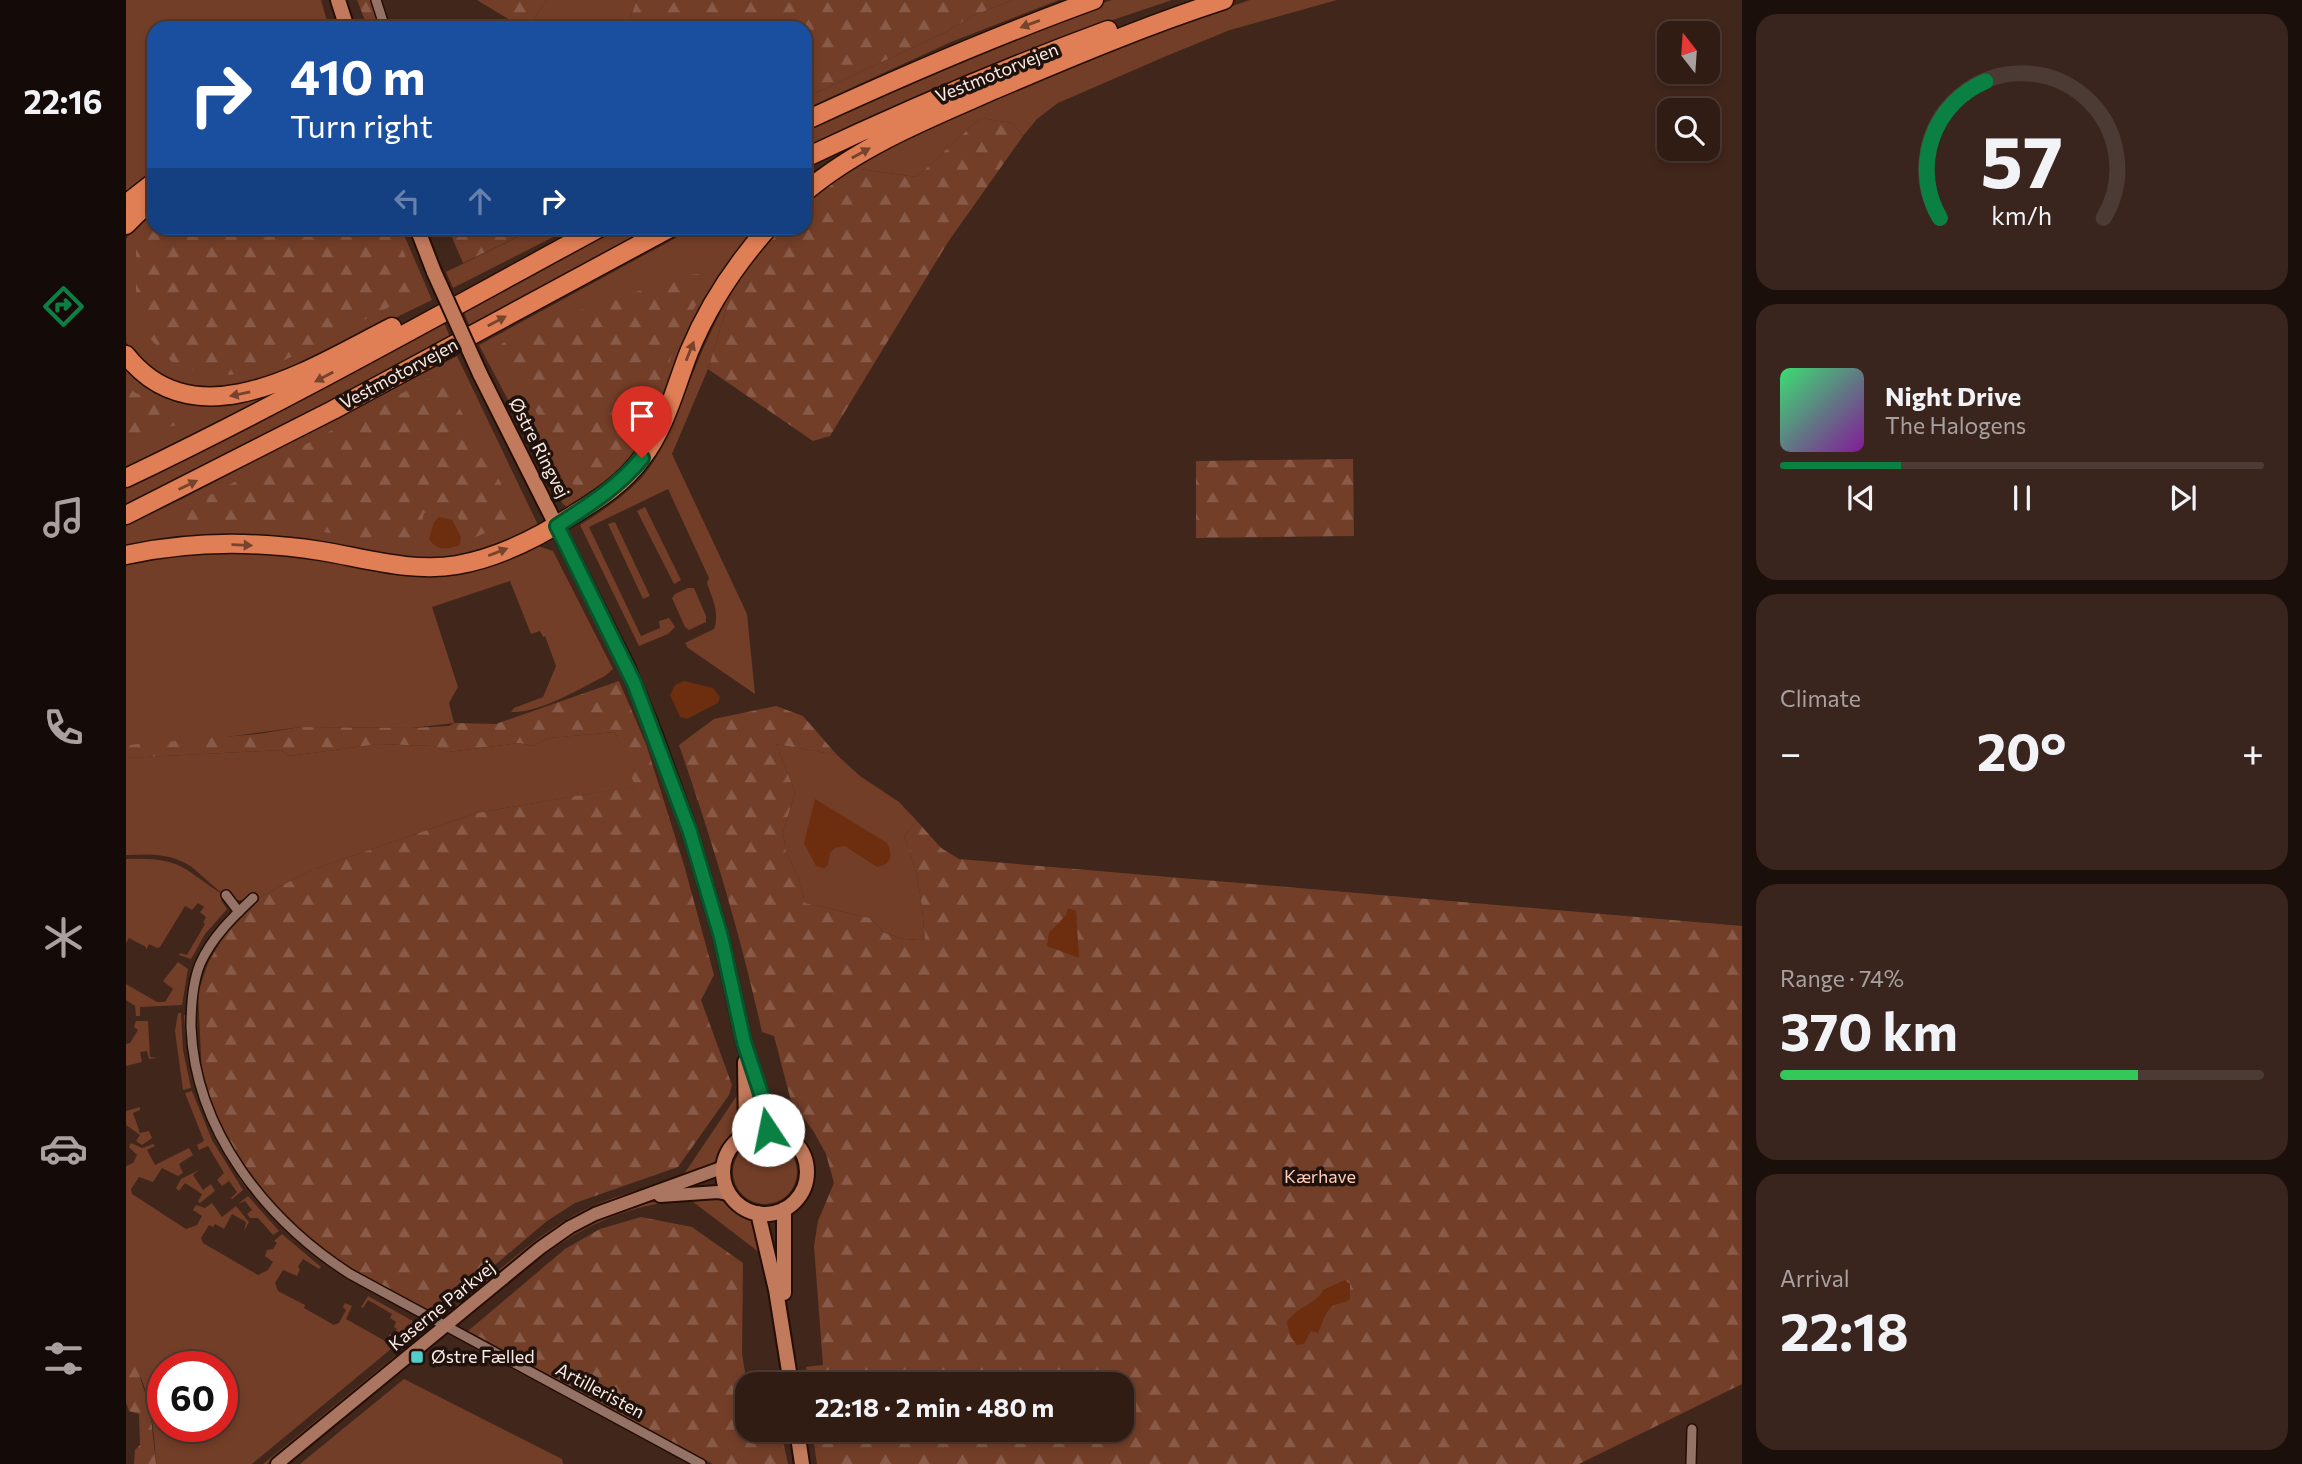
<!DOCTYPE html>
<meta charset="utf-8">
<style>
:root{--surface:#311c14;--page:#39251d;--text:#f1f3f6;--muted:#a8a1a0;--line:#4c3a34;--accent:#0b8043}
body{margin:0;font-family:Commissioner,sans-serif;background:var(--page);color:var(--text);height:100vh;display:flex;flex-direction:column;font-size:26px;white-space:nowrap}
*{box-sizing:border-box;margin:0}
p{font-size:23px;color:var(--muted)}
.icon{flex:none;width:38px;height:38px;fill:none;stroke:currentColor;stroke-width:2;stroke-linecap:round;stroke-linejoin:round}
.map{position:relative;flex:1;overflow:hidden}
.panel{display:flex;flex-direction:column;gap:14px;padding:14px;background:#1b0f0b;width:560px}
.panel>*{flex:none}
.hud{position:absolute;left:21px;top:21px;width:665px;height:214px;border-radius:21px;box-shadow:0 4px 10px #0003,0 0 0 2px var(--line);background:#1a4fa0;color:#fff;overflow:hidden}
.needle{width:46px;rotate:343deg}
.tools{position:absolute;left:1531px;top:21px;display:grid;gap:14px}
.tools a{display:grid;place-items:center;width:63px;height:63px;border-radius:14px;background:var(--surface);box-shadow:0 4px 10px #0003,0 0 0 2px var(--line);font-size:35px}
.speed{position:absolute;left:21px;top:1351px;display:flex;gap:14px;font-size:35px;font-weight:700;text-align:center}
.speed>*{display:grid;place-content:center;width:91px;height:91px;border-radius:50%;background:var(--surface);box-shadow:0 4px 10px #0003,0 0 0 2px var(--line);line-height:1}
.speed .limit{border:10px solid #d22;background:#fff;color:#111}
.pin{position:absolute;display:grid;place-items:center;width:60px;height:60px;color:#fff;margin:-72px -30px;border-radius:50% 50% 50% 0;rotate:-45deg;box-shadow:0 0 7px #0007}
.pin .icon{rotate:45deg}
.me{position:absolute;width:77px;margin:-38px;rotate:349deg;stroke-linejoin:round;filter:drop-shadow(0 0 5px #0008)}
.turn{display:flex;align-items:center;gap:24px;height:147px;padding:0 28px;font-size:32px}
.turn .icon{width:91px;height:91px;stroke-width:2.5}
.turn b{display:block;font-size:49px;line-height:60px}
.lanes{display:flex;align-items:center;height:66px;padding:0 28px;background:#0003;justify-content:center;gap:35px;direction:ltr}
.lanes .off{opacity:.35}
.big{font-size:52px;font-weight:700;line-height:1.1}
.panel .widget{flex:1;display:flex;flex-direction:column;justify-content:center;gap:10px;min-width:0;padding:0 24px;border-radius:21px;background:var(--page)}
.panel .dial{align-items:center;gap:0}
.dial svg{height:182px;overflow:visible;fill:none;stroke:var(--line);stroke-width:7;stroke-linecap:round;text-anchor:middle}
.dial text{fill:var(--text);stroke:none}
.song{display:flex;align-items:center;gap:21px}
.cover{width:84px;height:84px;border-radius:10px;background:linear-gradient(135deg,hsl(140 70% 55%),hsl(290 70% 35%))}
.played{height:7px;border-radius:4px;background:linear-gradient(90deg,var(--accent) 25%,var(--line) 25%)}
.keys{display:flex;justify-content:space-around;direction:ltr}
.heat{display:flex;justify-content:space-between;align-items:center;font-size:38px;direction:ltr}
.charge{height:10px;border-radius:5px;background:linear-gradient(90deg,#34c759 74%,var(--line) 0)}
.trip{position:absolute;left:609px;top:1372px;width:399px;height:70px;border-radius:21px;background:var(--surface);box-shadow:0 4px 10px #0003,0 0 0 2px var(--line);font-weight:700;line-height:70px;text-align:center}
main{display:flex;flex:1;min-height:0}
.menu{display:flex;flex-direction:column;width:126px;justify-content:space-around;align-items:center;background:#140b08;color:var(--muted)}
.menu .icon{width:49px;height:49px}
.menu .selected{color:var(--accent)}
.menu b{font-size:32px;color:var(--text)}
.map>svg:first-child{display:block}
</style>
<main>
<nav class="menu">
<b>22:16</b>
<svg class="icon selected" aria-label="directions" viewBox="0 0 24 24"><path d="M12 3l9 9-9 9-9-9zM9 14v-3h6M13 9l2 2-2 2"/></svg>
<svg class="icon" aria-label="music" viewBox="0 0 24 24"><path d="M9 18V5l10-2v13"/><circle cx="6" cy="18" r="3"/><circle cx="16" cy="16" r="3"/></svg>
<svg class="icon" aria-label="phone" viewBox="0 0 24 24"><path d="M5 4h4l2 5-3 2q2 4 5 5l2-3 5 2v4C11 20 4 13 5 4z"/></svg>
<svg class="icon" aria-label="climate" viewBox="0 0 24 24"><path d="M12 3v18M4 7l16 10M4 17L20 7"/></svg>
<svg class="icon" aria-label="car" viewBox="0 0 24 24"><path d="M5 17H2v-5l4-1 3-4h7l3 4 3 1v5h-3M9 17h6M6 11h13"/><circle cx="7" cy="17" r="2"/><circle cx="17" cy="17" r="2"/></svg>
<svg class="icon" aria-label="filters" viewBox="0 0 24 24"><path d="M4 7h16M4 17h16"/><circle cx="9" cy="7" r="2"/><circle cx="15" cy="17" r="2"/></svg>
</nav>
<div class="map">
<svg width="1616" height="1464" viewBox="0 0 1616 1464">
<defs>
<pattern id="forest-firs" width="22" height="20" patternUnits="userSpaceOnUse" patternTransform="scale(1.75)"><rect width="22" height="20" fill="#733e28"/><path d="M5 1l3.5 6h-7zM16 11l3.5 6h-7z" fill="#885a47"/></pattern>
</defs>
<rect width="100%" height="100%" fill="#41261b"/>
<path fill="#733e28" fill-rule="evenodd" d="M 0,0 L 195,0 L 203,28 L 28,28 L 28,172 L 0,194 Z
M 421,0 L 511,0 L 500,28 L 402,28 Z
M 887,0 L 933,0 L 825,42 L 679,109 L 679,98 L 820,32 L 846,16 Z
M 986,0 L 1046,0 L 963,28 L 679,149 L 679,129 L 762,91 L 956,10 Z
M 1124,0 L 1211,0 L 1104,30 L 1038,57 L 932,103 L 911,119 L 897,136 L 886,123 L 854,118 L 791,177 L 726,168 C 777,138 830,115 885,92 C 964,58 1043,28 1124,0 Z
M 28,207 L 28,228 L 275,228 L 306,300 L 155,373 L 102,389 L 56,387 L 35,378 L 10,357 L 0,342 L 0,239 L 14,221 Z
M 410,228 L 445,228 L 327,288 L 320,272 Z
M 488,228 L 528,228 L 344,327 L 337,310 Z
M 568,228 L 636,228 L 537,411 L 497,474 L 443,509 L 437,504 L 353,345 Z
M 606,290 L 582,369 L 546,454 L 621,614 L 629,694 L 562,648 L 559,643 L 588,629 C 594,613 586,598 581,583 L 583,578 L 542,489 L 463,527 L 515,636 L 534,628 L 533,621 L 543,618 L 549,627 L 542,634 L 513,646 L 454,525 C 477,511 500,495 518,475 C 543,444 554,404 569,368 C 580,341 592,316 606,290 Z
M 317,321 L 325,339 L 177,419 L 0,508 L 0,486 Z
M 331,356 L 412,525 L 407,529 L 362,551 L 328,559 L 302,561 L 222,550 L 0,550 L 0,526 L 60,497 Z
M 0,362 L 54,399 L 179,377 L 0,467 Z
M 519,507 L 555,580 L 548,584 L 511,511 Z
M 489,522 L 524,596 L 517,599 L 482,524 Z
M 412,546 L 427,551 L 487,669 L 479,676 C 455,688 412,714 385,712 L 388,708 L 417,697 L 430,666 L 419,636 L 417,637 L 414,631 L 405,634 L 384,581 L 306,607 L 332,687 L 323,703 L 328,723 L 286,728 L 175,727 L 62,742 L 0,745 L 0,563 C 35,557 70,552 106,552 C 141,552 177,558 212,563 C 245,567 279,579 312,576 C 344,572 374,558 403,547 Z
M 562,588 L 568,588 L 580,616 L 580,622 L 563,630 L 559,627 L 546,598 L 549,594 Z
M 489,732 L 510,786 L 350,813 L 183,871 L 131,899 L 125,894 L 118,900 C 97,903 77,872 59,863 C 41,853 20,854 0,855 L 0,758 L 155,750 L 163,756 L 253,744 L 307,746 L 322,752 L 393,743 L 407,746 L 423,738 Z
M 650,744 L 711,755 L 734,776 L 773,802 L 791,821 L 778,837 C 793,870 796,904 799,940 L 777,939 L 759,933 L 744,918 L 679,903 L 673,879 L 660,852 L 657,833 L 669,792 Z
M 0,859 C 57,857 55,868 99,896 L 95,900 L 101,909 L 79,934 L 65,959 L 53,955 L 54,953 L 61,955 L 79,924 L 77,923 L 80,917 L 74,912 L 78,907 L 72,903 L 66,910 L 59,906 L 34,947 L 31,948 L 23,944 L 20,950 L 20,947 L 3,938 L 0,943 Z
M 52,962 L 62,969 L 56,1005 L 14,1007 L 14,1016 L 10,1016 L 9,1006 L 0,1000 L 0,984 L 31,1002 L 39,1002 L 47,989 L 37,981 Z
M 52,1013 L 55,1013 L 57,1050 L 65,1088 L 57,1090 L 49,1031 Z
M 58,1015 L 61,1016 C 63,1082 84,1130 120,1184 L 120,1188 C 81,1132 62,1083 58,1015 Z
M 10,1021 L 22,1021 L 24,1057 L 32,1058 L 23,1059 L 21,1051 L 14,1052 L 16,1062 L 0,1066 L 0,1044 L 4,1043 L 12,1030 L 8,1027 Z
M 66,1091 L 86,1140 L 117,1190 L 106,1199 L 105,1198 L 111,1192 L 103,1181 L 96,1186 L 91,1180 L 98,1173 L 82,1146 L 73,1150 L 71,1145 L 78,1141 L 59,1093 Z
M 612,1094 L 614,1094 L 612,1121 L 591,1161 L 586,1166 L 558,1178 L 558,1174 Z
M 14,1107 L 14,1110 L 7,1113 L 14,1133 L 23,1131 L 26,1138 L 16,1145 L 10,1141 L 14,1135 L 0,1125 L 0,1111 Z
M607 1172a32 32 0 1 1 64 0a32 32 0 1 1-64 0Z
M 5,1143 L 16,1148 L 27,1144 L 29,1146 L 21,1150 L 29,1165 L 63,1148 L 67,1155 L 53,1164 L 57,1173 L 52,1176 L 36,1168 L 27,1182 L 13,1177 L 5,1189 L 6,1194 L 60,1229 L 71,1225 L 76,1216 L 67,1210 L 70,1205 L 79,1208 L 86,1203 L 96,1217 L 110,1206 L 123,1222 L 118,1231 L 120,1222 L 106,1214 L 98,1229 L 89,1224 L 87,1227 L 83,1225 L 75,1238 L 77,1243 L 132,1275 L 142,1270 L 147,1262 L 139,1256 L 141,1250 L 147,1249 L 151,1243 L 148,1241 L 156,1234 L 195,1267 L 193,1269 L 177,1259 L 172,1267 L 174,1269 L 171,1276 L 157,1270 L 149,1283 L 152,1291 L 179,1305 L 178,1308 L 208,1325 L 213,1323 L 220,1310 L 217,1307 L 219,1303 L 226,1306 L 220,1319 L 259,1341 L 264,1334 L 268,1335 L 271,1329 L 268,1327 L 270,1322 L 264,1318 L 266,1314 L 242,1300 L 237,1308 L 235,1307 L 242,1296 L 294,1325 L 126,1464 L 30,1464 C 28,1429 25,1381 0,1355 L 0,1166 L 7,1163 L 11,1155 L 3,1147 ZM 37,1367 L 96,1367 L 96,1426 L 37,1426 Z
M 73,1170 L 67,1175 L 77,1190 L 85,1184 L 89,1191 L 74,1203 L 72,1202 L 76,1194 L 59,1183 L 53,1191 L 50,1188 L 55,1179 Z
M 553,1178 L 553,1180 L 483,1202 L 441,1222 L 332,1308 L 330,1306 C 370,1274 409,1235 456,1211 C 486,1196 520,1188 553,1178 Z
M 122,1196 L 153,1231 L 147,1235 L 132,1218 L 124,1218 L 121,1214 L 126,1210 L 119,1201 L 112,1204 Z
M 591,1197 L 628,1223 L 638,1253 L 634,1253 L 562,1198 Z
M 534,1201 L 535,1203 C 449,1219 406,1265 341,1318 L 339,1316 C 399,1267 455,1213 534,1201 Z
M 269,1356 L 271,1358 L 141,1464 L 137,1464 Z
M 278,1379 L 436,1459 L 437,1464 L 174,1464 Z"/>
<path fill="url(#forest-firs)" d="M 231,0 L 247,0 L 257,28 L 242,28 Z
M 351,0 L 421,0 L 402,28 L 397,28 Z
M 511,0 L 887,0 L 846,16 L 820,32 L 679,98 L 679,28 L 500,28 Z
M 854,118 L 886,123 L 897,136 L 822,242 L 704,436 L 687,441 L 582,369 L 606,290 L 629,255 L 655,228 L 679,228 L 679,203 L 682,200 L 726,168 L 791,177 Z
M 28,214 L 28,228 L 267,228 L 295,291 L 133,373 L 81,376 L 46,362 L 19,333 L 10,294 L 10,251 L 23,219 Z
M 322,228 L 410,228 L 337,263 Z
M 581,273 L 579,289 L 551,339 L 533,395 L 506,443 L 474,475 L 450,489 L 375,344 L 433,317 L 562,275 Z
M 314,373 L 394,518 L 343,540 L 328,509 L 298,513 L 290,548 L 164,526 L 90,526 L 52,530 L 52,512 Z
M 0,382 L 8,392 L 64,421 L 0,440 Z
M 1227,459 L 1228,536 L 1070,538 L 1070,461 Z
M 493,681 L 520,744 L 558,865 L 588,975 L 575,1000 L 606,1085 L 603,1095 L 552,1167 L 449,1203 L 421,1221 L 325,1302 L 299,1310 L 232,1274 L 183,1239 L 147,1204 L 118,1166 L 92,1120 L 76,1075 L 72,993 L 82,963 L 101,931 L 131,899 L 183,871 L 350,813 L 509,786 L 489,732 L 423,738 L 407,746 L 393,743 L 322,752 L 307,746 L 253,744 L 163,756 L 155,750 L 0,758 L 0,745 L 132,734 L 175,727 L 286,728 L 323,726 L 328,723 L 370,724 Z
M 650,706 L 677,716 L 711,755 L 650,744 L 669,792 L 657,833 L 660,852 L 673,879 L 679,903 L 744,918 L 759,933 L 777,939 L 799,940 C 796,904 793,870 778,837 L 791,821 L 815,848 L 833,859 L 1616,926 L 1616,1384 L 1453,1464 L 691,1464 L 686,1430 L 996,1430 L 996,1384 L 682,1384 L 680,1367 L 697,1365 L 688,1246 L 692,1221 L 708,1183 L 700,1154 L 688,1132 L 665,1101 L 648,1036 L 636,1032 C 614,933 586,840 553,745 L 588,719 Z
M 515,1217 L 566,1227 L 617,1263 L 616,1354 L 621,1384 L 621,1430 L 629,1430 L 631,1444 L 657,1441 L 662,1464 L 587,1464 L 342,1331 L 439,1249 L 474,1229 Z
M 5,1350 L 11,1351 L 10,1365 L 24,1408 L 30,1464 L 8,1464 L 9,1450 L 14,1445 L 13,1414 L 3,1411 L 0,1402 L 0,1355 Z"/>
<path fill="#6d2d0f" d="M 313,517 L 326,520 L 335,537 L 334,545 C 321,549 312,552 303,539 L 308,522 Z
M 558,681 L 587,688 L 594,697 L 592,703 L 561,719 L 554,717 L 544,695 L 549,685 Z
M 689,799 L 761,843 C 767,855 766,864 751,867 L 719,846 L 709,848 L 704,853 L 702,865 L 698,868 L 690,866 L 678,843 Z
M 942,908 L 950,911 L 953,958 L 921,946 L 923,933 L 940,915 Z
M 1219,1280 L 1224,1284 L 1224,1299 C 1218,1304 1213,1302 1207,1306 C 1199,1310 1196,1325 1192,1333 L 1185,1331 L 1178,1344 L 1171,1345 L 1164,1336 L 1161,1322 C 1171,1306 1190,1305 1197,1290 Z"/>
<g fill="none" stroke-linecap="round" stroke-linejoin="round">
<defs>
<path id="street" d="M 250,0 L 259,28
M 100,895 L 113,912
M 127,898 C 107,917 86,937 74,964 C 66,984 65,1006 65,1027 C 69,1131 140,1220 224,1274 L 575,1464
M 1565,1464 L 1566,1429"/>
<path id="secondary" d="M 534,1196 L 592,1192 L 605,1195
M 151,1464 L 414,1248 L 444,1227 L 469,1214 L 598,1167"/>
<path id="primary" d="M 212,0 L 221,28
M 291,228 L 308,272
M 354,374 L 501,666 L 529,735 L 564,832 L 595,937 L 618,1043 L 647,1130
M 619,1062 L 620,1134
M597 1172a42 42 0 1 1 84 0a42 42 0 1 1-84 0Z
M 658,1209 L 658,1293
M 632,1213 L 650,1290 L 665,1384
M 671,1430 L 676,1464"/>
<path id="highway" d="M 679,121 C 774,77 869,36 968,0
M 679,158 C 778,111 879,68 982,30
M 679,192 C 735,145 804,118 870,89 C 945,57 1021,25 1098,0
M 0,204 L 28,182
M 0,225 L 28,197
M 0,355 C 71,445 188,366 266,327
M 0,478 C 161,401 316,313 473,228
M 0,515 L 207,410 L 544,228
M 0,555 C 64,541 131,541 195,551 C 238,558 287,573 331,565 C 371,558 413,537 447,515 C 473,499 498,483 516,458 C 540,427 549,388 563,352 C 582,306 609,265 642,228"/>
</defs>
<use href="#street" stroke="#260e04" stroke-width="12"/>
<use href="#secondary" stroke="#260e04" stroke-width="16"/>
<use href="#primary" stroke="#260e04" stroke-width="18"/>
<use href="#highway" stroke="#260e04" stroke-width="21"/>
<use href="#street" stroke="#947366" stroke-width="9"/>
<use href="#secondary" stroke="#ab7661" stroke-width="12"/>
<use href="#primary" stroke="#c27a5c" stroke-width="14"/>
<use href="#highway" stroke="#e07e55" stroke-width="18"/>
<defs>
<path id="primary-bridge" d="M 308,272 L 354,374"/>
</defs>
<use href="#primary-bridge" stroke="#260e04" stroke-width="18" stroke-linecap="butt"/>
<use href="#primary-bridge" stroke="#c27a5c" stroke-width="14"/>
</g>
<defs><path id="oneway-solid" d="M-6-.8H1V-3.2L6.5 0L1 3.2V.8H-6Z" transform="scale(1.75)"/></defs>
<g fill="#76432d">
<use href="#oneway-solid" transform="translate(904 24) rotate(160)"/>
<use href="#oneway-solid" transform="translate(735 153) rotate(-29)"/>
<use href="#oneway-solid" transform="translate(371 321) rotate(-28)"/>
<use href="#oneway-solid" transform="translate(564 351) rotate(-68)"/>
<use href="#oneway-solid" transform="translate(198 377) rotate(152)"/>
<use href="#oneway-solid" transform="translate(114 394) rotate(168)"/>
<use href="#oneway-solid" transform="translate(62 485) rotate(-26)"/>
<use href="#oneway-solid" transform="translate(116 545) rotate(2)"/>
<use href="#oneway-solid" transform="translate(372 552) rotate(-21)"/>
</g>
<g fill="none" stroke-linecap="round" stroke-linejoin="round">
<defs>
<path id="route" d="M 516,458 C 492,487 463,505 431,526 L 508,683 L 564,832 L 595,937 L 618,1042 L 647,1130 L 642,1130"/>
</defs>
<use href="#route" stroke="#07532c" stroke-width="18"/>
<use href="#route" stroke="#0b8043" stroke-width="12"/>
</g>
<rect fill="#53cdca" stroke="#1f120d" stroke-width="2.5" x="284" y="1350" width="14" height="14" rx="3.5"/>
<g text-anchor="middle" stroke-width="7" stroke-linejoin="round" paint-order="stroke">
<g font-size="18" fill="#feebe4" stroke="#1f120d">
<text transform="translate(871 73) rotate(-22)" y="6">Vestmotorvejen</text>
<text transform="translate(273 374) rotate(-28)" y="6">Vestmotorvejen</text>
<text transform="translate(413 448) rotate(63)" y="6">Østre Ringvej</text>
<text transform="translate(316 1306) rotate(-39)" y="6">Kaserne Parkvej</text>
<text transform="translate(474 1391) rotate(28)" y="6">Artilleristen</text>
</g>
<g font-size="18" fill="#ffcdba" stroke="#1f120d">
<text x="1194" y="1183">Kærhave</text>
</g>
<g font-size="18" fill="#feebe4" stroke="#1f120d" text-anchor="start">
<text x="305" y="1363">Østre Fælled</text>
</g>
</g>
</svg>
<div class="tools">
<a><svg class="needle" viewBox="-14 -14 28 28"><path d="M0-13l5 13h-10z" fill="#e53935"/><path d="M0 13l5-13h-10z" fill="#a8a1a0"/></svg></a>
<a><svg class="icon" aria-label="search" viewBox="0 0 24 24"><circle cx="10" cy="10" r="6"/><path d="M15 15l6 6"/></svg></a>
</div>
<div class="speed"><div class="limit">60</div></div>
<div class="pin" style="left:516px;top:458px;background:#d93025"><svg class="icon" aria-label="arrive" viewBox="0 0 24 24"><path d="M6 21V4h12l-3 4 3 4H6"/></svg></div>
<svg class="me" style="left:642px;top:1130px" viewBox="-20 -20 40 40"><circle r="19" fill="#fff"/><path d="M0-13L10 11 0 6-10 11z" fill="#0b8043"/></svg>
<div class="trip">22:18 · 2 min · 480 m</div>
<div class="hud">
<div class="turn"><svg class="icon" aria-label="right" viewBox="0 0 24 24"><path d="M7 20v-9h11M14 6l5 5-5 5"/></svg><div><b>410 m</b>Turn right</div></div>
<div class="lanes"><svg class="icon off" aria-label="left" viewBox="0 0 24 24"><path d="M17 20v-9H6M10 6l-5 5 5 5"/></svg><svg class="icon off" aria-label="ahead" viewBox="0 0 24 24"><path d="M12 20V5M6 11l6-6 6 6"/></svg><svg class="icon" aria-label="right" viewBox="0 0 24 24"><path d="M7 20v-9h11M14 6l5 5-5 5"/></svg></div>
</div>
</div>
<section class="panel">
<div class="widget dial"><svg viewBox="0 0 100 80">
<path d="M14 69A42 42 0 1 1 86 69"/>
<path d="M14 69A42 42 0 0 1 34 9" stroke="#0b8043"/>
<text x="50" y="56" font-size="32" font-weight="700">57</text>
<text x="50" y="72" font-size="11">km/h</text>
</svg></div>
<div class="widget">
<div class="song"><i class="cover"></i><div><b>Night Drive</b><p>The Halogens</p></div></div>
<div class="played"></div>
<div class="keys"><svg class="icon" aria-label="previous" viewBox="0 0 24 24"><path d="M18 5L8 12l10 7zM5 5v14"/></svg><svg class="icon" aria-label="pause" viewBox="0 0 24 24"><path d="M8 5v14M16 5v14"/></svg><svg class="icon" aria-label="next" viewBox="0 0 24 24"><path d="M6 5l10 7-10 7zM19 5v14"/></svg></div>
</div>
<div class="widget"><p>Climate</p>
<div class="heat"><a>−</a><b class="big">20°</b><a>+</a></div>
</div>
<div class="widget"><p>Range · 74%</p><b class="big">370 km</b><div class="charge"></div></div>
<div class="widget"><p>Arrival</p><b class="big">22:18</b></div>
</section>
</main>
